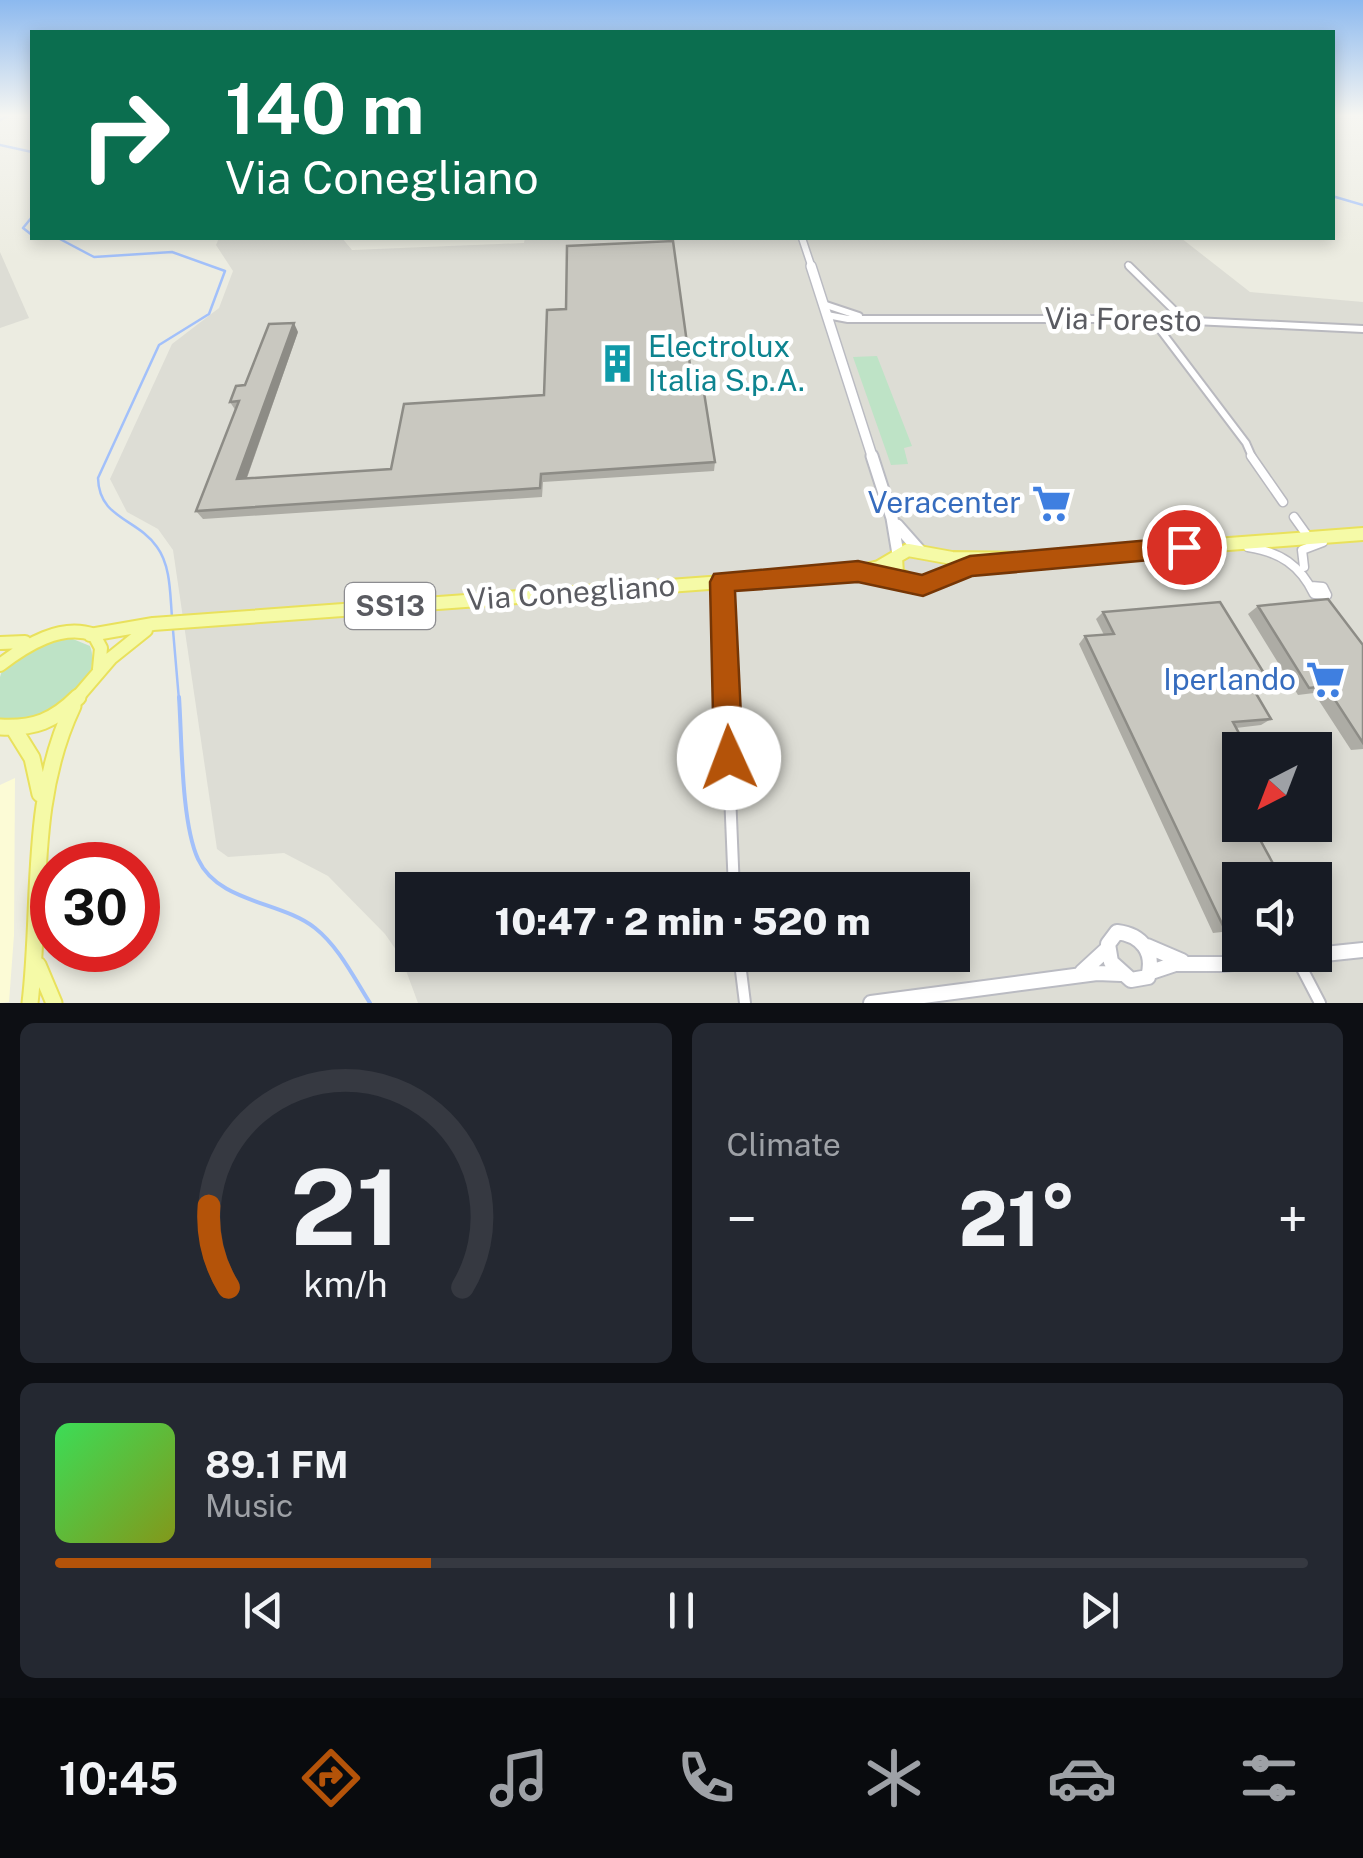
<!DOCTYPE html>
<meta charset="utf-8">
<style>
:root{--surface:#171b24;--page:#242831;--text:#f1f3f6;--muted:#9ea1a6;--line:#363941;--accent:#b45309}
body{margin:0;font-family:"Public Sans",sans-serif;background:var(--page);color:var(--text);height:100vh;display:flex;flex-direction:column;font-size:38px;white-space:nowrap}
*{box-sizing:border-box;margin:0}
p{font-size:32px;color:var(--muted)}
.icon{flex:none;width:55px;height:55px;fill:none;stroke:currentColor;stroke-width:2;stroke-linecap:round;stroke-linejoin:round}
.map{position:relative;height:1003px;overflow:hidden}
.sheet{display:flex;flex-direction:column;gap:20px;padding:20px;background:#0d0f14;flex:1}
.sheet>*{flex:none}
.guide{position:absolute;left:30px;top:30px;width:1305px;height:210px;border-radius:0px;box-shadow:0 5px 15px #0003;background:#0b6e4f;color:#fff;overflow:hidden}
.needle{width:65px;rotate:222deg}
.controls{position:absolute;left:1222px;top:732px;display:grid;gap:20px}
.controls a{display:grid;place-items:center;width:110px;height:110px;border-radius:0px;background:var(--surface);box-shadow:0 5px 15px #0003;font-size:50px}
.speed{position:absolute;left:30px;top:842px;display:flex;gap:20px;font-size:50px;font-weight:700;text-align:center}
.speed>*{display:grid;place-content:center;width:130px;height:130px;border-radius:50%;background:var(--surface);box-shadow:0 5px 15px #0003;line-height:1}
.speed .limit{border:15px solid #d22;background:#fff;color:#111}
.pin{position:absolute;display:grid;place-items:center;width:85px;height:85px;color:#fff;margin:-42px;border:5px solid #fff;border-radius:50%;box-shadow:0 2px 10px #0007}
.me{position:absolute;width:110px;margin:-55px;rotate:358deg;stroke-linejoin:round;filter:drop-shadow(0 0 8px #0008)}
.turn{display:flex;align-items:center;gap:35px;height:210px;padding:0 30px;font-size:45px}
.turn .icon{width:130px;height:130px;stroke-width:2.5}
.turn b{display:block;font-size:70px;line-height:85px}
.big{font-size:75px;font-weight:800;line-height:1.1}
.sheet .widget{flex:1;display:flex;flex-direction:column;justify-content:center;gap:15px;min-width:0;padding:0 35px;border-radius:15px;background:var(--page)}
.sheet .dial{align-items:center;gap:0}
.dial svg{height:260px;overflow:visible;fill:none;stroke:var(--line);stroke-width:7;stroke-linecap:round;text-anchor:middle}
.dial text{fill:var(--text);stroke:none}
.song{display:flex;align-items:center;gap:30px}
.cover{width:120px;height:120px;border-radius:15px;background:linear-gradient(135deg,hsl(130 70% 55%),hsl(70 70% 35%))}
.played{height:10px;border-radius:5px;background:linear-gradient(90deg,var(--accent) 30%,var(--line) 30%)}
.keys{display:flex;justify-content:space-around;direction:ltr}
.heat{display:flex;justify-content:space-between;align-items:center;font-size:55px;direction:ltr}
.sheet .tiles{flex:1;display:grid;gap:20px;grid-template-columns:1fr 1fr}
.widget:last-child{grid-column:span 2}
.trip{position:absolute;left:395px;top:872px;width:575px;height:100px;border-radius:0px;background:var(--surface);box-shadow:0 5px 15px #0003;font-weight:800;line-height:100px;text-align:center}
.dock{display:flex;height:160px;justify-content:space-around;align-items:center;background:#090b0e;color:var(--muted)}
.dock .icon{width:70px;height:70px}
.dock .selected{color:var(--accent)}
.dock b{font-size:45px;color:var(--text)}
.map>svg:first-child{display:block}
</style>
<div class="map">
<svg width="1363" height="1003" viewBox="0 0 1363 1003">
<rect width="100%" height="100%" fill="#ecece1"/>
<path fill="#fcfbd6" d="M 15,778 L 14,935 L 9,1002 L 0,1003 L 0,785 Z"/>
<path fill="#ddddd5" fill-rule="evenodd" d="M 219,238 L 342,238 L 352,250 L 524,243 L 525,238 L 1181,238 L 1250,292 L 1363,302 L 1363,1003 L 418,1003 L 401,957 L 385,934 L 328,876 L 284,853 L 228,857 L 217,849 L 173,550 L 158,529 L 127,512 L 110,479 L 172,344 L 219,308 L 233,271 L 216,245 ZM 1240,750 L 1315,750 L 1315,825 L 1240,825 ZM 1240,880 L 1315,880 L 1315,955 L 1240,955 ZM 412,890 L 952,890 L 952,955 L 412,955 Z
M 0,252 L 29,318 L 0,328 Z"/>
<path fill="#bee3c6" d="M 877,356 L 912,446 L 904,448 L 908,464 L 891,465 L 853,357 Z
M 68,637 L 90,646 C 106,688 37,733 0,718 C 0,705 0,688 0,677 C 6,651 47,642 68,637 Z"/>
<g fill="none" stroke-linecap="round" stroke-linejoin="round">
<path stroke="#a2c0fa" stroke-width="2.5" d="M 0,120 L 8,116
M 0,145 L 32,152
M 1332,196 L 1363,205
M 32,217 L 23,228 L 32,235
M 58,238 L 94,257 L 172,252 L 225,271 L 209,314 L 159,345 L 98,478 C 99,519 137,518 157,547 C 171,566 170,595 172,617
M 173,630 L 179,700"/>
<path stroke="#a2c0fa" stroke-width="4" d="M 179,697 C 182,739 181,822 198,859 C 218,903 281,901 315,928 C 339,947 354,978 370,1003"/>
<defs>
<path id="street-far3" d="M 1128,265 L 1131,268"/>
<path id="street-far2" d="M 1129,266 L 1184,320
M 823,304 L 859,316
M 827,315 L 848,319 L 1152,319 L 1363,329
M 1152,319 L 1246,443 L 1253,459"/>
<path id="street-far1" d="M 1251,456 L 1283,502
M 1294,517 L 1309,538
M 1248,547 C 1280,552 1300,565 1314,594 L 1327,595 L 1323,587 L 1311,586
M 1304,567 L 1302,550 L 1323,542
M 722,582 L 727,700"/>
<path id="street" d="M 726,697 L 734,890
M 739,955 L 745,1003
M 1296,957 L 1320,1003"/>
<path id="secondary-far3" d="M 802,238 L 812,268"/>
<path id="secondary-far2" d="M 811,266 L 873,459"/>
<path id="secondary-far1" d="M 872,456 L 892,518 L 898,554
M 897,525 L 920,551"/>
<path id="secondary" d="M 1117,932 C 1142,935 1155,952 1148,977 L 1131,980 L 1111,962 L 1108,944 Z
M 1147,946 L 1182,961
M 1315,955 L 1363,950
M 1082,972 L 1107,949
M 1151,972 L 1175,964 L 1223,964 L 1313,955
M 871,1003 L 1097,973 L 1121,974"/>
<path id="primary-far1" d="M 896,557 L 897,574 L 917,584 L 981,564
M 90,635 L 153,624 L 858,572 L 879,567 L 908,550 L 952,558 L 1029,559 L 1363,534
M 0,643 L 25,642
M 0,665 C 26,645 61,623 94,635 L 101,648 L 99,669
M 75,700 L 111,658 L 146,630"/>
<path id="primary" d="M 0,727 C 34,729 54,721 78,697
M 14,729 L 32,758 L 40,794
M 38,965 L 54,1003
M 30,1003 C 42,902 28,801 73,706"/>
</defs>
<use href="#street-far3" stroke="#b9b9bf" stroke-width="8"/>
<use href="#street-far2" stroke="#b9b9bf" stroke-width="10"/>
<use href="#street-far1" stroke="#b9b9bf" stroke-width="11"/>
<use href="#street" stroke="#b9b9bf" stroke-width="14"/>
<use href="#secondary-far3" stroke="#babbc2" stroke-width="9"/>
<use href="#secondary-far2" stroke="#babbc2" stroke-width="12"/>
<use href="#secondary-far1" stroke="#babbc2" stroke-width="15"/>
<use href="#secondary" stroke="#babbc2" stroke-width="18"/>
<use href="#primary-far1" stroke="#e9e15c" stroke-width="16"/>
<use href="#primary" stroke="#e9e15c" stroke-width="19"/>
<use href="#street-far3" stroke="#fff" stroke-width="5"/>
<use href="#street-far2" stroke="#fff" stroke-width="6"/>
<use href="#street-far1" stroke="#fff" stroke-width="8"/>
<use href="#street" stroke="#fff" stroke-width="10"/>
<use href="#secondary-far3" stroke="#fff" stroke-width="6"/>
<use href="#secondary-far2" stroke="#fff" stroke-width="9"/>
<use href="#secondary-far1" stroke="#fff" stroke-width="11"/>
<use href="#secondary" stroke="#fff" stroke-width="14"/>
<use href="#primary-far1" stroke="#f5faa7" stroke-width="12"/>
<use href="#primary" stroke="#f5faa7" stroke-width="15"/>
</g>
<path fill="#adaca5" d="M 566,309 L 693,387 L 715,462 L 714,471 L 543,482 L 542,497 L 203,519 L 196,511 L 236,411 L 230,402 L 298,332 L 247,478 L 391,469 L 544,395 Z
M 1258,606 L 1363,645 L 1363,749 L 1351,750 L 1314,693 L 1298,695 L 1248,614 Z
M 1103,612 L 1270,683 L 1260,690 L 1255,691 L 1271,719 L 1261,725 L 1236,728 L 1240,750 L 1240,780 L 1229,781 L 1240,880 L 1240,930 L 1213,933 L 1079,644 L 1085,636 L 1104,635 L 1096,619 Z"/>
<path fill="#8d8c86" d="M 294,323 L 298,332 L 243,488 L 237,479 Z"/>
<path fill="#c9c8c0" stroke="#8d8c86" stroke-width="2.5" d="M 673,241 L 693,387 L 703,386 L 715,462 L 541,474 L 540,488 L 196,511 L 239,401 L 230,402 L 236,386 L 245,385 L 269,324 L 294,323 L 237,479 L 391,469 L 404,404 L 544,395 L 547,310 L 566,309 L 567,246 Z
M 1328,599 L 1363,645 L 1363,743 L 1326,686 L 1309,688 L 1258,606 Z
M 1220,602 L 1270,683 L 1251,685 L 1271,719 L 1233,722 L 1248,750 L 1240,750 L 1240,776 L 1226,777 L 1240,802 L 1240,825 L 1252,825 L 1282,880 L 1240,880 L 1240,928 L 1225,930 L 1085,636 L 1114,634 L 1103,612 Z"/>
<linearGradient id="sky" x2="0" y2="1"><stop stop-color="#8cb9ef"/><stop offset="0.45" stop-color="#f6f6f2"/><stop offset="1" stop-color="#f6f6f2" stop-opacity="0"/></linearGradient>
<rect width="1363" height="257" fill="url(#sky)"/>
<path fill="#b45309" stroke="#753606" stroke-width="2.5" d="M 1184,537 L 1193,540 L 1196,547 L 1193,554 L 1184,557 L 972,576 L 923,596 L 858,582 L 735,591 L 743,758 L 739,769 L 729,773 L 719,769 L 714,758 L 710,582 L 714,574 L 858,561 L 922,575 L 970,556 Z"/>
<defs>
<symbol id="building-bare" viewBox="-9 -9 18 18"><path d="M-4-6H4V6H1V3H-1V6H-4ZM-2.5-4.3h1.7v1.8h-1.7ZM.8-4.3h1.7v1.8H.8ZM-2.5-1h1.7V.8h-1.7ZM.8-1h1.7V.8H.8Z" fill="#0f9aa8" stroke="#fff" stroke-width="2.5" paint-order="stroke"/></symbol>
<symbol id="supermarket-bare" viewBox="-9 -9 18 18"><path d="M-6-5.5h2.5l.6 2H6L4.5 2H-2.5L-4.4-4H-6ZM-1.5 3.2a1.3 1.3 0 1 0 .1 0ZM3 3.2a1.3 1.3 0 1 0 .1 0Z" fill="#3f7fe0" stroke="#fff" stroke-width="2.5" paint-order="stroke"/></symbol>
</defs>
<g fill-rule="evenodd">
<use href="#building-bare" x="590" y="336" width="55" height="55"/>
<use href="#supermarket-bare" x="1024" y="476" width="55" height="55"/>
<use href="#supermarket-bare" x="1298" y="652" width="55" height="55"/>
</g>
<g text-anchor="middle" stroke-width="9" stroke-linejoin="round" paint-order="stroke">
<rect fill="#fff" stroke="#8c8c90" stroke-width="2.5" x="345" y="583" width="90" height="46" rx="8"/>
<g font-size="28" font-weight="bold" fill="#5a5b61">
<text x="390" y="616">SS13</text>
</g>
<g font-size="30" fill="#5a5b61" stroke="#fff">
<text transform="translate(1123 320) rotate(1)" y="10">Via Foresto</text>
<text transform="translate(571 593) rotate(-4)" y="10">Via Conegliano</text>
</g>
<g font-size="30" fill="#0d838f" stroke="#fff" text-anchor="start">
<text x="648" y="357">Electrolux<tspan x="648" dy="34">Italia S.p.A.</tspan></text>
</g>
<g font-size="30" fill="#366cbe" stroke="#fff" text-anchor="end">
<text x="1021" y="513">Veracenter</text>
<text x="1296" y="690">Iperlando</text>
</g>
</g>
</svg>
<div class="controls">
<a><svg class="needle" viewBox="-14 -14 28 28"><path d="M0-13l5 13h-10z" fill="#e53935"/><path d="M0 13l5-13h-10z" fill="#9ea1a6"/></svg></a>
<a><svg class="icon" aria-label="sound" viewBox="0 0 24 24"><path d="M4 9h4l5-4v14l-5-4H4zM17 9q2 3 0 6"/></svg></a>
</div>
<div class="speed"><div class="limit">30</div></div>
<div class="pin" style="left:1184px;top:547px;background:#d93025"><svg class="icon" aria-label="arrive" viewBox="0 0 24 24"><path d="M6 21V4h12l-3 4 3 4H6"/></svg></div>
<svg class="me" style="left:729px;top:758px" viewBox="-20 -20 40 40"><circle r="19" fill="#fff"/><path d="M0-13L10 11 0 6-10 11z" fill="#b45309"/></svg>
<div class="trip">10:47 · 2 min · 520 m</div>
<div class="guide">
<div class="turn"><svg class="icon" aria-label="right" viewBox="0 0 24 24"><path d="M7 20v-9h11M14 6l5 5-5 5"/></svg><div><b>140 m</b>Via Conegliano</div></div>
</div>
</div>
<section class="sheet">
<div class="tiles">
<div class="widget dial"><svg viewBox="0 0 100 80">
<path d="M14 69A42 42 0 1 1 86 69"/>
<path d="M14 69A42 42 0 0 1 8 44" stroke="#b45309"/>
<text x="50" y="56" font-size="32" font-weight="700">21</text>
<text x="50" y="72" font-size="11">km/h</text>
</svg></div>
<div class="widget"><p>Climate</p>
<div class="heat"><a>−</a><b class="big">21°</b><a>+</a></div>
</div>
<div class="widget">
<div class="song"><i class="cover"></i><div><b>89.1 FM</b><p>Music</p></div></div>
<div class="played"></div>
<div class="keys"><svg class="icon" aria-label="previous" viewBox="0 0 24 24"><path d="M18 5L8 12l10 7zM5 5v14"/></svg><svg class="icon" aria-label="pause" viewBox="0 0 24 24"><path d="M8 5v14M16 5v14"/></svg><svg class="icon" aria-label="next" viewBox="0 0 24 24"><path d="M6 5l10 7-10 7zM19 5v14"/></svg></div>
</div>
</div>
</section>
<nav class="dock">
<b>10:45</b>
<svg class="icon selected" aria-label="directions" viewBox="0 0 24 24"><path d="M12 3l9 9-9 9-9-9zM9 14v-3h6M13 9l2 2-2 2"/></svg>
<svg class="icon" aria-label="music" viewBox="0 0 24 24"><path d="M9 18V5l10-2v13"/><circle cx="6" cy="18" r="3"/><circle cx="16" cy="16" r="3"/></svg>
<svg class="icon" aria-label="phone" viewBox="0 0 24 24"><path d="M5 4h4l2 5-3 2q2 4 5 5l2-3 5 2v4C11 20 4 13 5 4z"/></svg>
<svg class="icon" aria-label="climate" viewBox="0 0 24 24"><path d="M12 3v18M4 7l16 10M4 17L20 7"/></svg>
<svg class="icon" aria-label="car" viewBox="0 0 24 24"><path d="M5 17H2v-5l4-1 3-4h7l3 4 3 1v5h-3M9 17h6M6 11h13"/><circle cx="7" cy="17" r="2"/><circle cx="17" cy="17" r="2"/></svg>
<svg class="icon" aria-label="filters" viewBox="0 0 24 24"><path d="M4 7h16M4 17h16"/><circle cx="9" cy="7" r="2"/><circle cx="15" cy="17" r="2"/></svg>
</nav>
